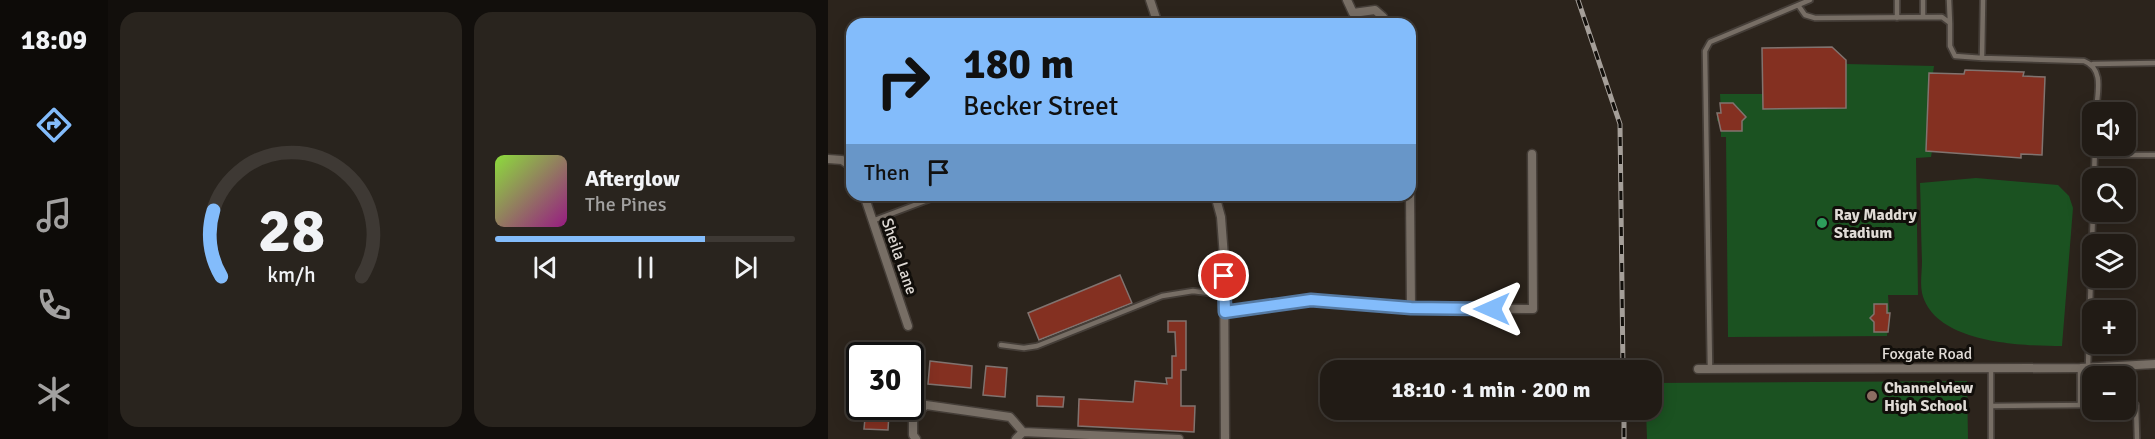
<!DOCTYPE html>
<meta charset="utf-8">
<style>
:root{--surface:#211b15;--page:#29241e;--text:#f1f3f6;--muted:#a2a1a0;--line:#3e3934;--accent:#83bcfb}
body{margin:0;font-family:Signika,sans-serif;background:var(--page);color:var(--text);height:100vh;display:flex;flex-direction:column;font-size:22px;white-space:nowrap}
*{box-sizing:border-box;margin:0}
p{font-size:20px;color:var(--muted)}
.icon{flex:none;width:33px;height:33px;fill:none;stroke:currentColor;stroke-width:2;stroke-linecap:round;stroke-linejoin:round}
.map{position:relative;flex:1;overflow:hidden}
.panel{display:flex;flex-direction:column;gap:12px;padding:12px;background:#120f0c;width:720px}
.panel>*{flex:none}
.top-card{position:absolute;left:18px;top:18px;width:570px;height:183px;border-radius:18px;box-shadow:0 3px 15px #0003,0 0 0 2px var(--line);background:#83bcfb;color:#111;overflow:hidden}
.controls{position:absolute;left:1254px;top:102px;display:grid;gap:12px}
.controls a{display:grid;place-items:center;width:54px;height:54px;border-radius:12px;background:var(--surface);box-shadow:0 3px 15px #0003,0 0 0 2px var(--line);font-size:30px}
.speed{position:absolute;left:18px;top:342px;display:flex;gap:12px;font-size:30px;font-weight:700;text-align:center}
.speed>*{display:grid;place-content:center;width:78px;height:78px;border-radius:50%;background:var(--surface);box-shadow:0 3px 15px #0003,0 0 0 2px var(--line);line-height:1}
.speed .limit{border:3px solid #111;border-radius:9px;background:#fff;color:#111}
.pin{position:absolute;display:grid;place-items:center;width:51px;height:51px;color:#fff;margin:-26px;border:3px solid #fff;border-radius:50%;box-shadow:0 2px 6px #0007}
.me{position:absolute;width:66px;margin:-33px;rotate:270deg;stroke-linejoin:round;filter:drop-shadow(0 0 4px #0008)}
.turn{display:flex;align-items:center;gap:21px;height:126px;padding:0 18px;font-size:27px}
.turn .icon{width:78px;height:78px;stroke-width:2.5}
.turn b{display:block;font-size:42px;line-height:51px}
.then{display:flex;align-items:center;height:57px;padding:0 18px;background:#0003;gap:12px;font-size:22px}
.panel .card{flex:1;display:flex;flex-direction:column;justify-content:center;gap:9px;min-width:0;padding:0 21px;border-radius:18px;background:var(--page)}
.panel .dial{align-items:center;gap:0}
.dial svg{height:156px;overflow:visible;fill:none;stroke:var(--line);stroke-width:7;stroke-linecap:round;text-anchor:middle}
.dial text{fill:var(--text);stroke:none}
.song{display:flex;align-items:center;gap:18px}
.cover{width:72px;height:72px;border-radius:9px;background:linear-gradient(135deg,hsl(90 70% 55%),hsl(310 70% 35%))}
.played{height:6px;border-radius:3px;background:linear-gradient(90deg,var(--accent) 70%,var(--line) 70%)}
.keys{display:flex;justify-content:space-around;direction:ltr}
.panel .tiles{flex:1;display:grid;gap:12px;grid-template-columns:repeat(2,1fr)}
.trip{position:absolute;left:492px;top:360px;width:342px;height:60px;border-radius:18px;background:var(--surface);box-shadow:0 3px 15px #0003,0 0 0 2px var(--line);font-weight:700;line-height:60px;text-align:center}
main{display:flex;flex:1;min-height:0}
.menu{display:flex;flex-direction:column;width:108px;justify-content:space-around;align-items:center;background:#0d0b08;color:var(--muted)}
.menu .icon{width:42px;height:42px}
.menu .current{color:var(--accent)}
.menu b{font-size:27px;color:var(--text)}
.map>svg:first-child{display:block}
</style>
<main>
<nav class="menu">
<b>18:09</b>
<svg class="icon current" aria-label="directions" viewBox="0 0 24 24"><path d="M12 3l9 9-9 9-9-9zM9 14v-3h6M13 9l2 2-2 2"/></svg>
<svg class="icon" aria-label="music" viewBox="0 0 24 24"><path d="M9 18V5l10-2v13"/><circle cx="6" cy="18" r="3"/><circle cx="16" cy="16" r="3"/></svg>
<svg class="icon" aria-label="phone" viewBox="0 0 24 24"><path d="M5 4h4l2 5-3 2q2 4 5 5l2-3 5 2v4C11 20 4 13 5 4z"/></svg>
<svg class="icon" aria-label="climate" viewBox="0 0 24 24"><path d="M12 3v18M4 7l16 10M4 17L20 7"/></svg>
</nav>
<section class="panel">
<div class="tiles">
<div class="card dial"><svg viewBox="0 0 100 80">
<path d="M14 69A42 42 0 1 1 86 69"/>
<path d="M14 69A42 42 0 0 1 10 35" stroke="#83bcfb"/>
<text x="50" y="56" font-size="32" font-weight="700">28</text>
<text x="50" y="72" font-size="11">km/h</text>
</svg></div>
<div class="card">
<div class="song"><i class="cover"></i><div><b>Afterglow</b><p>The Pines</p></div></div>
<div class="played"></div>
<div class="keys"><svg class="icon" aria-label="previous" viewBox="0 0 24 24"><path d="M18 5L8 12l10 7zM5 5v14"/></svg><svg class="icon" aria-label="pause" viewBox="0 0 24 24"><path d="M8 5v14M16 5v14"/></svg><svg class="icon" aria-label="next" viewBox="0 0 24 24"><path d="M6 5l10 7-10 7zM19 5v14"/></svg></div>
</div>
</div>
</section>
<div class="map">
<svg width="1327" height="439" viewBox="0 0 1327 439">
<rect width="100%" height="100%" fill="#2c241c"/>
<path fill="#1b5221" d="M 1004,47 L 1019,64 L 1106,66 L 1105,73 L 1101,74 L 1098,150 L 1104,151 L 1103,157 L 1088,158 L 1090,295 L 1060,295 L 1062,322 L 1060,323 L 1059,336 L 900,337 L 898,137 L 893,137 L 893,122 L 889,121 L 889,113 L 893,112 L 892,94 L 935,94 L 934,48 Z
M 1148,178 L 1230,185 L 1241,196 L 1245,208 L 1234,346 C 1192,346 1106,343 1094,293 C 1092,283 1094,271 1094,261 C 1093,235 1093,209 1092,183 Z
M 1139,381 L 1140,439 L 819,439 L 818,410 L 824,410 L 824,383 Z"/>
<path fill="#843021" stroke="#81736f" stroke-width="1.5" d="M 1004,47 L 1018,60 L 1018,108 L 935,109 L 934,48 Z
M 1137,70 L 1196,72 L 1195,76 L 1217,77 L 1214,155 L 1193,154 L 1193,158 L 1098,151 L 1101,73 L 1136,74 Z
M 892,103 L 905,103 L 918,117 L 914,121 L 914,131 L 893,131 L 889,113 L 893,113 Z
M 292,275 L 304,303 L 211,340 L 200,313 Z
M 1046,304 L 1059,304 L 1059,313 L 1062,313 L 1060,332 L 1046,332 L 1046,322 L 1042,318 L 1046,314 Z
M 340,321 L 358,321 L 358,370 L 353,370 L 353,406 L 367,406 L 366,432 L 250,426 L 251,399 L 305,402 L 307,381 L 339,384 L 338,378 L 344,378 L 344,356 L 348,356 L 347,332 L 340,332 Z
M 102,361 L 144,366 L 143,388 L 100,384 Z
M 158,366 L 179,368 L 177,397 L 155,395 Z
M 209,396 L 236,397 L 235,407 L 209,406 Z
M 31,406 L 55,406 L 54,412 L 61,413 L 60,430 L 36,429 L 37,418 L 30,417 Z"/>
<g fill="none" stroke-linecap="round" stroke-linejoin="round">
<defs>
<path id="lane" d="M 1095,0 L 1095,17
M 1121,0 L 1122,23
M 1155,0 L 1154,58 L 1256,61 C 1277,69 1269,94 1268,112
M 970,5 L 977,15 L 987,18 L 1114,17 L 1122,23 L 1122,46 L 1127,56 L 1154,58
M 1069,18 L 1069,0
M 1265,64 L 1327,63
M 1267,155 L 1327,155
M 1266,178 L 1267,146
M 44,221 L 113,195
M 173,345 L 196,348 L 209,346 L 334,296 L 365,291 L 396,295
M 1260,367 L 1265,212
M 1163,368 L 1163,439
M 882,369 L 877,51 L 882,42 L 982,0
M 1252,369 L 1252,405
M 1298,405 L 1308,405 L 1309,439
M 1163,406 L 1264,405"/>
<path id="street" d="M 322,0 L 330,24
M 519,0 L 525,13 L 547,10 L 555,17
M 0,159 L 14,160 L 24,167
M 582,194 L 583,308
M 36,195 L 80,326
M 387,195 L 393,217 L 396,257 L 397,439
M 397,312 L 483,300 L 583,308 L 705,309 L 704,154
M 870,369 L 1252,368 L 1327,364
M 88,439 L 85,435 L 85,416 L 98,405 L 182,417 L 195,432
M 188,439 L 195,432 L 351,439"/>
</defs>
<use href="#lane" stroke="#453e38" stroke-width="8"/>
<use href="#street" stroke="#453e38" stroke-width="11"/>
<use href="#lane" stroke="#776e65" stroke-width="4.5"/>
<use href="#street" stroke="#776e65" stroke-width="8"/>
<defs>
<path id="rail" d="M 750,0 L 792,124 L 795,370
M 796,410 L 796,439"/>
</defs>
<use href="#rail" stroke="#a59f99" stroke-width="5"/>
<use href="#rail" stroke="#110e0a" stroke-width="3" stroke-dasharray="9" stroke-linecap="butt"/>
</g>
<g fill="none" stroke-linecap="round" stroke-linejoin="round">
<defs>
<path id="route" d="M 396,276 L 397,312 L 483,300 L 583,308 L 664,309"/>
</defs>
<use href="#route" stroke="#557aa3" stroke-width="15"/>
<use href="#route" stroke="#83bcfb" stroke-width="10"/>
</g>
<circle fill="#2e9e5b" stroke="#110e0a" stroke-width="2" cx="994" cy="223" r="6"/>
<circle fill="#8d6e63" stroke="#110e0a" stroke-width="2" cx="1044" cy="396" r="6"/>
<g text-anchor="middle" stroke-width="6" stroke-linejoin="round" paint-order="stroke">
<g font-size="16" font-weight="bold" fill="#e0dbd6" stroke="#110e0a" text-anchor="start">
<text x="1006" y="220">Ray Maddry<tspan x="1006" dy="18">Stadium</tspan></text>
<text x="1056" y="393">Channelview<tspan x="1056" dy="18">High School</tspan></text>
</g>
<g font-size="16" fill="#e0dbd6" stroke="#110e0a">
<text transform="translate(72 256) rotate(71)" y="6">Sheila Lane</text>
<text x="1099" y="359">Foxgate Road</text>
</g>
</g>
</svg>
<div class="controls">
<a><svg class="icon" aria-label="sound" viewBox="0 0 24 24"><path d="M4 9h4l5-4v14l-5-4H4zM17 9q2 3 0 6"/></svg></a>
<a><svg class="icon" aria-label="search" viewBox="0 0 24 24"><circle cx="10" cy="10" r="6"/><path d="M15 15l6 6"/></svg></a>
<a><svg class="icon" aria-label="layers" viewBox="0 0 24 24"><path d="M12 4l9 5-9 5-9-5zM3 14l9 5 9-5"/></svg></a>
<a>+</a>
<a>−</a>
</div>
<div class="speed"><div class="limit">30</div></div>
<div class="pin" style="left:396px;top:276px;background:#d93025"><svg class="icon" aria-label="arrive" viewBox="0 0 24 24"><path d="M6 21V4h12l-3 4 3 4H6"/></svg></div>
<svg class="me" style="left:664px;top:309px" viewBox="-20 -20 40 40"><path d="M0-17L14 15 0 8-14 15z" fill="#83bcfb" stroke="#fff" stroke-width="4"/></svg>
<div class="trip">18:10 · 1 min · 200 m</div>
<div class="top-card">
<div class="turn"><svg class="icon" aria-label="right" viewBox="0 0 24 24"><path d="M7 20v-9h11M14 6l5 5-5 5"/></svg><div><b>180 m</b>Becker Street</div></div>
<div class="then">Then<svg class="icon" aria-label="arrive" viewBox="0 0 24 24"><path d="M6 21V4h12l-3 4 3 4H6"/></svg></div>
</div>
</div>
</main>
